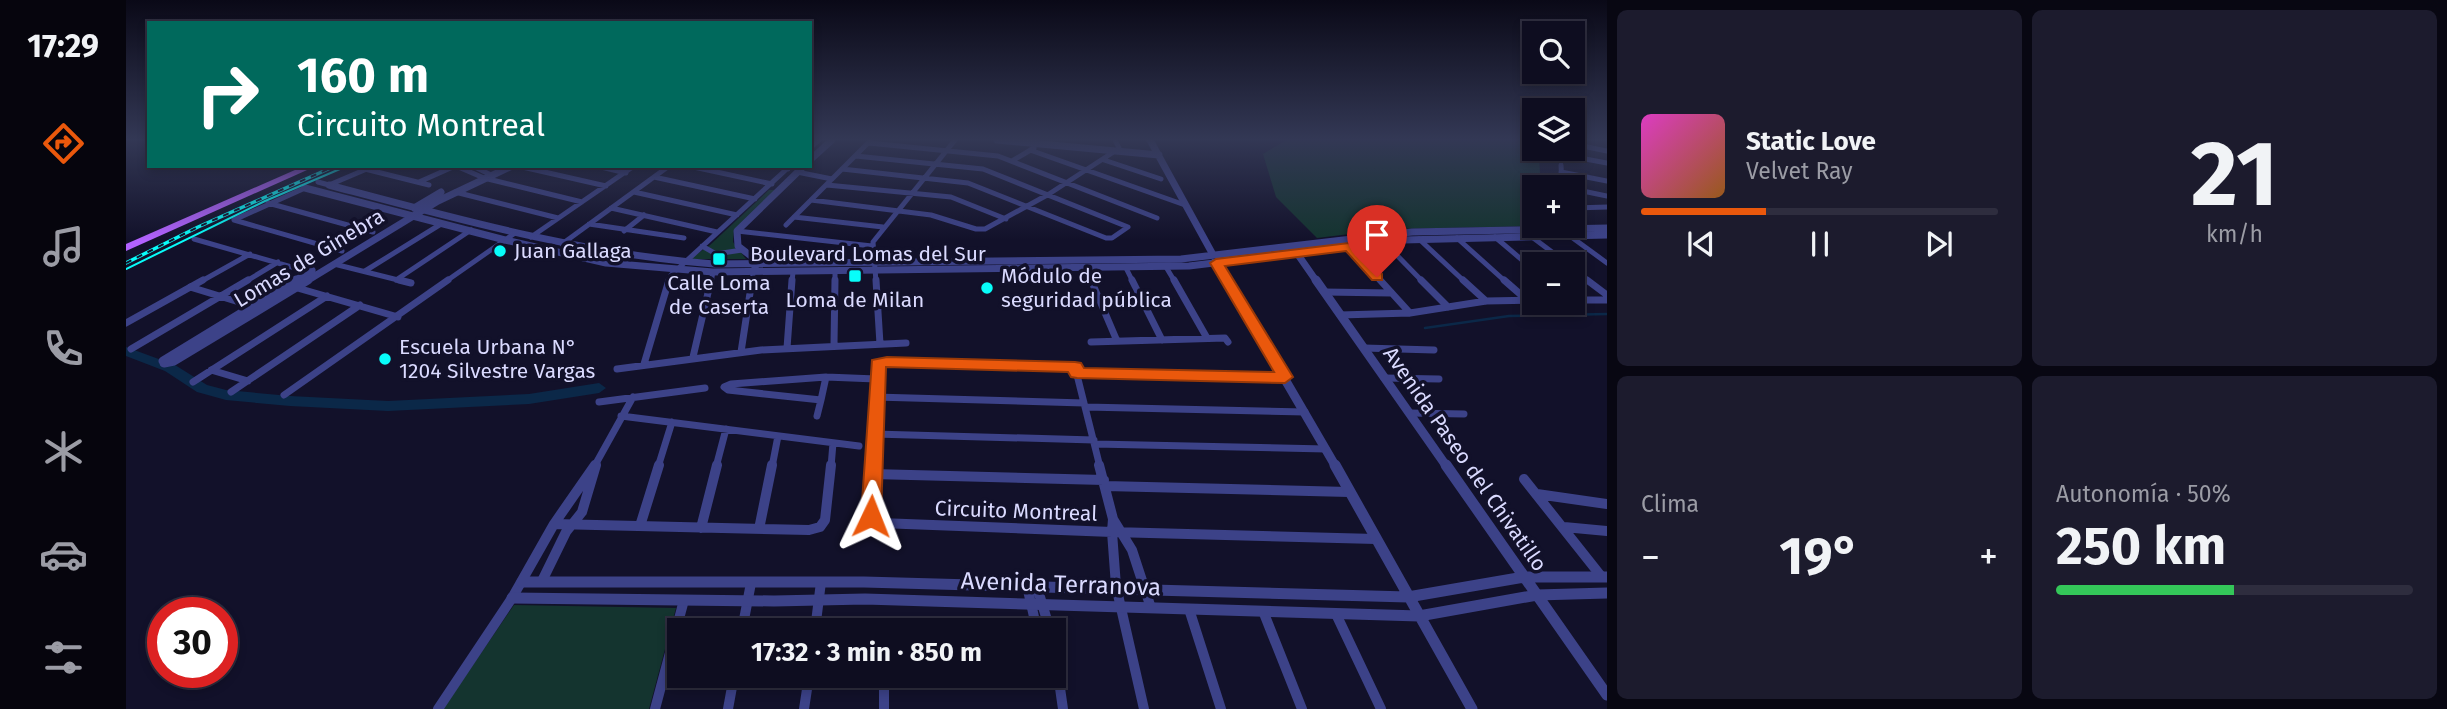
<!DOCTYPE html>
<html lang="es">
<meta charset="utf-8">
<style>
:root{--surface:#0e0d20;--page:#1c1b2d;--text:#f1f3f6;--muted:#9b9ca5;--line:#2e2d3e;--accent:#ea580c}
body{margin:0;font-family:"Fira Sans",sans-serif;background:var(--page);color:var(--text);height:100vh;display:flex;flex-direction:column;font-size:26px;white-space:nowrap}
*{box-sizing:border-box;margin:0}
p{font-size:23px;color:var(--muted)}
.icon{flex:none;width:38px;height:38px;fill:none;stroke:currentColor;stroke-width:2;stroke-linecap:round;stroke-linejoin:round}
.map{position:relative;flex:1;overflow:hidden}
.side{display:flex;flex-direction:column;gap:10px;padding:10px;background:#080712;width:840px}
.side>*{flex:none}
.hud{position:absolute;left:21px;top:21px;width:665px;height:147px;border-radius:0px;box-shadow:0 4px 10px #0003,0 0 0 2px var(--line);background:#00695c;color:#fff;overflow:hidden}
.buttons{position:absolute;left:1396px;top:21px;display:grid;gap:14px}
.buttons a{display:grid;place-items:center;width:63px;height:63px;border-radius:0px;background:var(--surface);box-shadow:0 4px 10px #0003,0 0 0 2px var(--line);font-size:35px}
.speed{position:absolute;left:21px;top:597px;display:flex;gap:14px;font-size:35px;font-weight:700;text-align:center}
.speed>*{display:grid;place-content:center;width:91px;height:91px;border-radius:50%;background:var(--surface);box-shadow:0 4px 10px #0003,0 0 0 2px var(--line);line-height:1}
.speed .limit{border:10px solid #d22;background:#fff;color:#111}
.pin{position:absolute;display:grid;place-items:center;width:60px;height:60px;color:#fff;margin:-72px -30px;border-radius:50% 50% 50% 0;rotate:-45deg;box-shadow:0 0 7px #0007}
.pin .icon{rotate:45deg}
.me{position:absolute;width:77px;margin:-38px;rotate:2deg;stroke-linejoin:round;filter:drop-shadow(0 0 5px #0008)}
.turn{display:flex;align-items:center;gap:24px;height:147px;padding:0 35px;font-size:32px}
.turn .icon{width:91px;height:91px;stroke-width:2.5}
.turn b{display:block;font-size:49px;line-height:60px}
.big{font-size:52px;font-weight:700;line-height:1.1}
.side .widget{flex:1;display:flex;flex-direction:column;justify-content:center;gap:10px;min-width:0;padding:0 24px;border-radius:10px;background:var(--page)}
.side .dial{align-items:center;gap:0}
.dial b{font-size:91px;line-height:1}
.song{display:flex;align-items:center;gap:21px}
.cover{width:84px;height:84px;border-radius:10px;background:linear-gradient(135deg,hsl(310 70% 55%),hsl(30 70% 35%))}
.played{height:7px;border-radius:4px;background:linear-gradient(90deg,var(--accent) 35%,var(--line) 35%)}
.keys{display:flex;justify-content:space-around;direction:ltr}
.heat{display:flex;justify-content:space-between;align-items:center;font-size:38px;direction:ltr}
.charge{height:10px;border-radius:5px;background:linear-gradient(90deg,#34c759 50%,var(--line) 0)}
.side .tiles{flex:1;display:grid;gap:10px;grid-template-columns:repeat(2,1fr)}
.trip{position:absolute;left:541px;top:618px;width:399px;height:70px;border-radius:0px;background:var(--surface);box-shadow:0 4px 10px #0003,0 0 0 2px var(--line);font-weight:700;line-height:70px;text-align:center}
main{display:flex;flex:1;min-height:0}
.tab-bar{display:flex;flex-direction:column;width:126px;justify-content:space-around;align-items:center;background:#06050d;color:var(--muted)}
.tab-bar .icon{width:49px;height:49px}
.tab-bar .active{color:var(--accent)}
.tab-bar b{font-size:32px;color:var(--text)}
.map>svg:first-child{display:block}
</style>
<main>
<nav class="tab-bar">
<b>17:29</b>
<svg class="icon active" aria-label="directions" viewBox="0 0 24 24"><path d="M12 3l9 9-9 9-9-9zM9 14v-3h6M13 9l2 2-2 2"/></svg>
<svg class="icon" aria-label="music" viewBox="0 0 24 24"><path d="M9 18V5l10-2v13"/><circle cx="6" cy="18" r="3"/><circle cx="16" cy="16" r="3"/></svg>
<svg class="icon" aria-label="phone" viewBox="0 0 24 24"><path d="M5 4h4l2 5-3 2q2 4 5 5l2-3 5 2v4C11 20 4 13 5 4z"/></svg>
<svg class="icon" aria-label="climate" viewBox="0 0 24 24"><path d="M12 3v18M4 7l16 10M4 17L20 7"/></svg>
<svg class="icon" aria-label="car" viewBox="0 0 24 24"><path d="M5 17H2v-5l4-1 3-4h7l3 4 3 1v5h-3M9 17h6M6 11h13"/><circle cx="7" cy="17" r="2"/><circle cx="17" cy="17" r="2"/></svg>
<svg class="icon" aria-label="filters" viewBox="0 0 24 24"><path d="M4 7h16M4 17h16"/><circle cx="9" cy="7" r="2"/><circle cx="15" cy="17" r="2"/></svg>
</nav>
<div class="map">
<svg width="1481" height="709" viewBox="0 0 1481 709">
<rect width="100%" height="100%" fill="#12112a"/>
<path fill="#14342f" d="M 1160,140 L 1409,140 L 1409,149 L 1414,149 L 1415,159 L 1413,159 L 1415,187 L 1409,187 L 1409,226 L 1265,229 L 1191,238 L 1150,197 L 1137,154 Z
M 643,190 L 650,190 L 608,230 L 607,242 L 620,259 L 564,259 L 584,245 Z
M 388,605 L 550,608 L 523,709 L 317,709 Z"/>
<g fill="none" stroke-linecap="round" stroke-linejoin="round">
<path stroke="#0b2848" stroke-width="2.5" d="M 1299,328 L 1383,316 L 1481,314"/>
<path fill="#0b2848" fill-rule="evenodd" d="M 0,347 L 49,365 L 81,385 L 100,390 L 164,396 L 262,401 L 403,394 L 473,383 L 480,388 L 473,393 L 403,404 L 262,411 L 164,406 L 100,400 L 71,392 L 39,371 L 0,356 Z"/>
<path stroke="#3c4288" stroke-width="5" d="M 989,140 L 993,148
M 743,143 L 872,156 L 1031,218
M 1447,144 L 1481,151
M 684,148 L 693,140
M 904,150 L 1059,205
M 1433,154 L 1481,163
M 978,160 L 1035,179
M 886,161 L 908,148
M 1435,165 L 1436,187
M 308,166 L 320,170
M 330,166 L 358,178 L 456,202
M 347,166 L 365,175
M 392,166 L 480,186
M 471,166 L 500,173
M 563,166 L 646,184
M 650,166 L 662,169
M 239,169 L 303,185
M 716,169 L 842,183 L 980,238 L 986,238 L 1002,227 L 857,169 L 730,156
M 671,172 L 706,179
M 1435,172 L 1481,181
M 528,177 L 629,199
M 192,182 L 203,185 L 243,168
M 293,182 L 329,166
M 701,185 L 825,197 L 880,219
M 1447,189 L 1481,196
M 329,192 L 432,218
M 508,192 L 611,215
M 685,200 L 805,215 L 850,229 L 859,229 L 923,194 L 989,151
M 142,203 L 247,232
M 485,208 L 591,232
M 1447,208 L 1481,207
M 668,217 L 757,227
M 108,220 L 216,251
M 108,220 L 179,188
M 463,224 L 558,238
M 660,225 L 744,141
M 498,231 L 518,215
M 611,231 L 746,246
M 1444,236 L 1481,263
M 405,237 L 508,166
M 1369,237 L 1409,271
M 1406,237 L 1442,264
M 1331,238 L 1380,282
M 68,239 L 183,272
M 1293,239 L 1339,282
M 1258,242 L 1297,282
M 436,244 L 543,166
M 576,246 L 590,254 L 616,250
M 1223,246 L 1256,282
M 208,264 L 280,282
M 1040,267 L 1049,282
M 1000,268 L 1007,282
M 960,269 L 966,282
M 1447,269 L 1464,282
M 239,271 L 315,224
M 270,280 L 345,230
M 74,282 L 124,254
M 119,282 L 152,262
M 319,282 L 389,233
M 543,282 L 545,275 L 664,166
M 585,282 L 587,272
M 626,282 L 627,273
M 666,282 L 667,272
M 709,282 L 709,272
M 750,282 L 747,242 L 829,140"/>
<path stroke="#3c4288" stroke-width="7" d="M 273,280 L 285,283
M 750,280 L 754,344
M 965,280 L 991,341
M 1006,280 L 1036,340
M 1048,280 L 1081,338
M 1254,280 L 1284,313
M 1295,280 L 1322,307
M 1337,280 L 1360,301
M 1378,280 L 1401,300
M 1461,280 L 1481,295
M 64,287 L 126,306
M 168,287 L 272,317
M 1198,292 L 1265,293
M 1447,300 L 1481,300
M 1214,315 L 1284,313 L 1360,301 L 1409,300
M 0,323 L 77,280
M 965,342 L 1099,338 L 1102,342
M 708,344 L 709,280
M 661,348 L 666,280
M 1238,348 L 1308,350
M 5,349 L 122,280
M 615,352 L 626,280
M 567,357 L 585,280
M 518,364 L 543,280
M 491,369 L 635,350 L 780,343
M 85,370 L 122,381
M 951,373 L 1159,377
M 700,377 L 750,379
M 700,377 L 695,400 L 602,390 L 598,387 L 605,384 Z
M 1258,378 L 1313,379
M 67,382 L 201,296
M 105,392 L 234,305
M 158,395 L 322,280
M 749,397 L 958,403
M 473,402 L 579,388
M 960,407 L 1179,412
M 1283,413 L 1338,414
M 495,416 L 733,446
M 691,416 L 695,400
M 748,434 L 968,440
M 969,444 L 1200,449
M 468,467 L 507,397
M 532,467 L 546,422
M 590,467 L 600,429
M 646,467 L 652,436
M 705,467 L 707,443
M 747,467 L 752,364 L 761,362 L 949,367 L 974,467"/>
<path stroke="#3c4288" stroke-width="10" d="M 747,465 L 745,515 L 747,521 L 754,523 L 986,532
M 973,465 L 987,519 L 986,532
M 746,474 L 978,480
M 1398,479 L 1475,576
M 979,486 L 1223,492
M 1411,494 L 1481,504
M 987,519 L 1006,550 L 1025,608
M 428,524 L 683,530 L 694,527 L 699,520 L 705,465
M 514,526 L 533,465
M 1438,527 L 1481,531
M 575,528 L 591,465
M 633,529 L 646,465
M 986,532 L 1250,539
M 986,532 L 990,586 L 1018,709
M 416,581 L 440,532 L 456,512 L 470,465
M 901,586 L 911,630
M 911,587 L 924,630
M 1063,609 L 1095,709
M 1137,611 L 1176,709
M 1210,614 L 1255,709
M 616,630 L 625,583
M 689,630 L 695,582
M 928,646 L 937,709
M 758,676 L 758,709
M 915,676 L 933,676
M 312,709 L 386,598 L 428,524 L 469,465
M 529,709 L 558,600
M 602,709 L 608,676
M 678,709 L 683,676"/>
<path stroke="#3c4288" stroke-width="7" d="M 871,140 L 1033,155
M 1024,140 L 1102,282
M 684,160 L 706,140
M 203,185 C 331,219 456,254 588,264 L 1055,259 L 1286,232 L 1481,228
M 179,188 L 379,240 L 480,263 L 587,272 L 1063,266 L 1277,240 L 1481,235
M 288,208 L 315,192
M 1168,249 L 1191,282
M 629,268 L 630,260 L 612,246 L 611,231 L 678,166
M 167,282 L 186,270
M 179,282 L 312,201 L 386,166"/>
<path stroke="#3c4288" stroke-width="9" d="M 1101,280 L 1210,467
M 1190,280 L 1321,467
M 37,361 L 170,280
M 38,363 L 48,361 L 182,280"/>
<path stroke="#3c4288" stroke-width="11" d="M 1209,465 L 1346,709
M 1320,465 L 1481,695
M 396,582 L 738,582 L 1282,597 L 1398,577 L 1481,577
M 386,598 L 648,601 L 739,599 L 1293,616 L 1411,595 L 1481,593"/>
<path fill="#b262fe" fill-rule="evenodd" d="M 178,166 L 190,166 L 0,251 L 0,244 Z"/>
<path stroke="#08fdfa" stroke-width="2" d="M 0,269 L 139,201 L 221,166"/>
<defs>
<path id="rail" d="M 0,263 L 72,227 L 209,166"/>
</defs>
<use href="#rail" stroke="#08fdfa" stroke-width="3.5"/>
<use href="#rail" stroke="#12112a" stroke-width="2" stroke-dasharray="6" stroke-linecap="butt"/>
</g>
<linearGradient id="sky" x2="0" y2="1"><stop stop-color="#0a0917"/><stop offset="0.58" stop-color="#333855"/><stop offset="1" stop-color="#333855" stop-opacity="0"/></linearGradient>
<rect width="1481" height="240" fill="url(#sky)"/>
<path fill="#ea580c" stroke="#983908" stroke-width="2" d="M 1223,243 L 1228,244 L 1256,274 L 1256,280 L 1246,280 L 1220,251 L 1099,266 L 1167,377 L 1159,383 L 951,378 L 945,377 L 942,372 L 760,367 L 755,516 L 752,521 L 745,523 L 738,521 L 735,516 L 746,360 L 761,357 L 949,362 L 955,363 L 958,368 L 1148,372 L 1084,263 L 1090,259 Z"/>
<g fill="#08fdfa" stroke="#12112a" stroke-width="2.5">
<circle cx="374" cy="251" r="7"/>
<rect x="586" y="252" width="14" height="14" rx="3.5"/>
<rect x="722" y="269" width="14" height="14" rx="3.5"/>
<circle cx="861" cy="288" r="7"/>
<circle cx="259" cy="359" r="7"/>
</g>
<g text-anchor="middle" stroke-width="7" stroke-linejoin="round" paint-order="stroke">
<g font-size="21" fill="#dadaff" stroke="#12112a" text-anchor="start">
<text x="388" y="258">Juan Gallaga</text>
<text x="875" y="283">Módulo de<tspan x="875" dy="24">seguridad pública</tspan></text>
<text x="593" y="290" text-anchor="middle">Calle Loma<tspan x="593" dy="24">de Caserta</tspan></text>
<text x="729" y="307" text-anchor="middle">Loma de Milan</text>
<text x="273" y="354">Escuela Urbana N°<tspan x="273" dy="24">1204 Silvestre Vargas</tspan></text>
</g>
<g font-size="21" fill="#dadaff" stroke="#12112a">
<text x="742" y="261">Boulevard Lomas del Sur</text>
<text transform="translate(183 258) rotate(-31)" y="7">Lomas de Ginebra</text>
<text transform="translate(1339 459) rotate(55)" y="7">Avenida Paseo del Chivatillo</text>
<text transform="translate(890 511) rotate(2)" y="7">Circuito Montreal</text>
</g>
<g font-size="24" fill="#dadaff" stroke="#12112a">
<text transform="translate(935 584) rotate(2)" y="8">Avenida Terranova</text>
</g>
</g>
</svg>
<div class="buttons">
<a><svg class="icon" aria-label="search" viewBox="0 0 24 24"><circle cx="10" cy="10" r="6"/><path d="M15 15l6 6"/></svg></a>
<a><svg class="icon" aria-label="layers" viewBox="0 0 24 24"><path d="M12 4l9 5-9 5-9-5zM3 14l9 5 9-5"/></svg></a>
<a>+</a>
<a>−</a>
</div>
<div class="speed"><div class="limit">30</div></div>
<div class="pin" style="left:1251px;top:277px;background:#d93025"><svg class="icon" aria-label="arrive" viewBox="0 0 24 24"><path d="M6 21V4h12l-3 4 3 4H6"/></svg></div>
<svg class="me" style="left:745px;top:516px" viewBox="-20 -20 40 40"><path d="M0-17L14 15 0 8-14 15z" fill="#ea580c" stroke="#fff" stroke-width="4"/></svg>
<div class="trip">17:32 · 3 min · 850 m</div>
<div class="hud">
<div class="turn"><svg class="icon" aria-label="right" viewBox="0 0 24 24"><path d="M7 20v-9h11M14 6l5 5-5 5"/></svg><div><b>160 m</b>Circuito Montreal</div></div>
</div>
</div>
<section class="side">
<div class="tiles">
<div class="widget">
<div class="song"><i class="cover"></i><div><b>Static Love</b><p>Velvet Ray</p></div></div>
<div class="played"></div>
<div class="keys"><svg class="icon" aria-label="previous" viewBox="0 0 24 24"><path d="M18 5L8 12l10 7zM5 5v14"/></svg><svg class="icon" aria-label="pause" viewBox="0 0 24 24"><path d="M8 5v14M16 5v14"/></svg><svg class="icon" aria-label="next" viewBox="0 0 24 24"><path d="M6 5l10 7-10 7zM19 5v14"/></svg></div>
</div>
<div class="widget dial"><b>21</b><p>km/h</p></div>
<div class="widget"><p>Clima</p>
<div class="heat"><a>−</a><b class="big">19°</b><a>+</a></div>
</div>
<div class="widget"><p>Autonomía · 50%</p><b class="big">250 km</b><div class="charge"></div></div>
</div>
</section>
</main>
